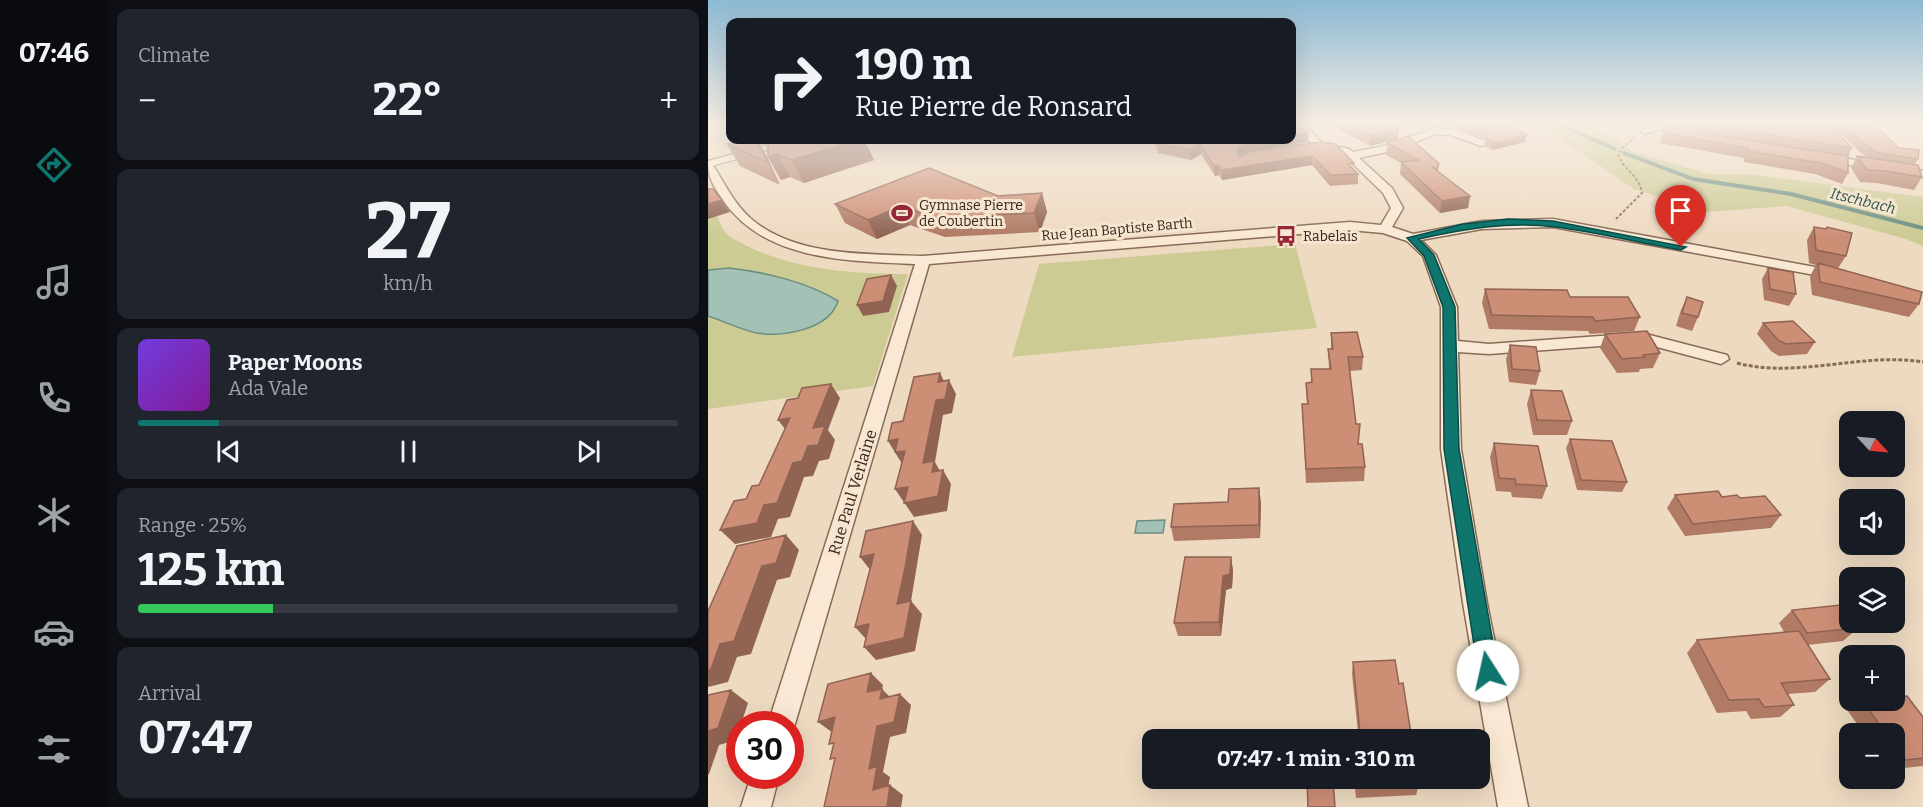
<!DOCTYPE html>
<meta charset="utf-8">
<style>
:root{--surface:#171b24;--page:#20242c;--text:#f1f3f6;--muted:#9ea1a6;--line:#363941;--accent:#0f766e}
body{margin:0;font-family:Bitter,serif;background:var(--page);color:var(--text);height:100vh;display:flex;flex-direction:column;font-size:22px;white-space:nowrap}
*{box-sizing:border-box;margin:0}
p{font-size:20px;color:var(--muted)}
.icon{flex:none;width:33px;height:33px;fill:none;stroke:currentColor;stroke-width:2;stroke-linecap:round;stroke-linejoin:round}
.map{position:relative;flex:1;overflow:hidden}
.drawer{display:flex;flex-direction:column;gap:9px;padding:9px;background:#0d0f14;width:600px}
.drawer>*{flex:none}
.guide{position:absolute;left:18px;top:18px;width:570px;height:126px;border-radius:12px;box-shadow:0 6px 24px #0002;background:#171b24;color:var(--text);overflow:hidden}
.needle{width:39px;rotate:116deg}
.tools{position:absolute;left:1131px;top:411px;display:grid;gap:12px}
.tools a{display:grid;place-items:center;width:66px;height:66px;border-radius:12px;background:var(--surface);box-shadow:0 6px 24px #0002;font-size:30px}
.speed{position:absolute;left:18px;top:711px;display:flex;gap:12px;font-size:30px;font-weight:700;text-align:center}
.speed>*{display:grid;place-content:center;width:78px;height:78px;border-radius:50%;background:var(--surface);box-shadow:0 6px 24px #0002;line-height:1}
.speed .limit{border:9px solid #d22;background:#fff;color:#111}
.pin{position:absolute;display:grid;place-items:center;width:51px;height:51px;color:#fff;margin:-62px -26px;border-radius:50% 50% 50% 0;rotate:-45deg;box-shadow:0 0 6px #0007}
.pin .icon{rotate:45deg}
.me{position:absolute;width:66px;margin:-33px;rotate:350deg;stroke-linejoin:round;filter:drop-shadow(0 0 4px #0008)}
.turn{display:flex;align-items:center;gap:21px;height:126px;padding:0 30px;font-size:27px}
.turn .icon{width:78px;height:78px;stroke-width:2.5}
.turn b{display:block;font-size:42px;line-height:51px}
.big{font-size:45px;font-weight:700;line-height:1.1}
.drawer .tile{flex:1;display:flex;flex-direction:column;justify-content:center;gap:9px;min-width:0;padding:0 21px;border-radius:12px;background:var(--page)}
.drawer .dial{align-items:center;gap:0}
.dial b{font-size:78px;line-height:1}
.song{display:flex;align-items:center;gap:18px}
.cover{width:72px;height:72px;border-radius:9px;background:linear-gradient(135deg,hsl(260 70% 55%),hsl(290 70% 35%))}
.played{height:6px;border-radius:3px;background:linear-gradient(90deg,var(--accent) 15%,var(--line) 15%)}
.keys{display:flex;justify-content:space-around;direction:ltr}
.heat{display:flex;justify-content:space-between;align-items:center;font-size:33px;direction:ltr}
.charge{height:9px;border-radius:4px;background:linear-gradient(90deg,#34c759 25%,var(--line) 0)}
.trip{position:absolute;left:434px;top:729px;width:348px;height:60px;border-radius:12px;background:var(--surface);box-shadow:0 6px 24px #0002;font-weight:700;line-height:60px;text-align:center}
main{display:flex;flex:1;min-height:0}
.tabs{display:flex;flex-direction:column;width:108px;justify-content:space-around;align-items:center;background:#090b0e;color:var(--muted)}
.tabs .icon{width:42px;height:42px}
.tabs .active{color:var(--accent)}
.tabs b{font-size:27px;color:var(--text)}
.map>svg:first-child{display:block}
</style>
<main>
<nav class="tabs">
<b>07:46</b>
<svg class="icon active" aria-label="directions" viewBox="0 0 24 24"><path d="M12 3l9 9-9 9-9-9zM9 14v-3h6M13 9l2 2-2 2"/></svg>
<svg class="icon" aria-label="music" viewBox="0 0 24 24"><path d="M9 18V5l10-2v13"/><circle cx="6" cy="18" r="3"/><circle cx="16" cy="16" r="3"/></svg>
<svg class="icon" aria-label="phone" viewBox="0 0 24 24"><path d="M5 4h4l2 5-3 2q2 4 5 5l2-3 5 2v4C11 20 4 13 5 4z"/></svg>
<svg class="icon" aria-label="climate" viewBox="0 0 24 24"><path d="M12 3v18M4 7l16 10M4 17L20 7"/></svg>
<svg class="icon" aria-label="car" viewBox="0 0 24 24"><path d="M5 17H2v-5l4-1 3-4h7l3 4 3 1v5h-3M9 17h6M6 11h13"/><circle cx="7" cy="17" r="2"/><circle cx="17" cy="17" r="2"/></svg>
<svg class="icon" aria-label="filters" viewBox="0 0 24 24"><path d="M4 7h16M4 17h16"/><circle cx="9" cy="7" r="2"/><circle cx="15" cy="17" r="2"/></svg>
</nav>
<section class="drawer">
<div class="tile"><p>Climate</p>
<div class="heat"><a>−</a><b class="big">22°</b><a>+</a></div>
</div>
<div class="tile dial"><b>27</b><p>km/h</p></div>
<div class="tile">
<div class="song"><i class="cover"></i><div><b>Paper Moons</b><p>Ada Vale</p></div></div>
<div class="played"></div>
<div class="keys"><svg class="icon" aria-label="previous" viewBox="0 0 24 24"><path d="M18 5L8 12l10 7zM5 5v14"/></svg><svg class="icon" aria-label="pause" viewBox="0 0 24 24"><path d="M8 5v14M16 5v14"/></svg><svg class="icon" aria-label="next" viewBox="0 0 24 24"><path d="M6 5l10 7-10 7zM19 5v14"/></svg></div>
</div>
<div class="tile"><p>Range · 25%</p><b class="big">125 km</b><div class="charge"></div></div>
<div class="tile"><p>Arrival</p><b class="big">07:47</b></div>
</section>
<div class="map">
<svg width="1215" height="807" viewBox="0 0 1215 807">
<rect width="100%" height="100%" fill="#eedac1"/>
<path fill="#cccb94" d="M 820,123 L 867,123 L 902,135 L 926,152 L 1000,174 L 1048,175 L 1215,197 L 1215,246 L 1198,239 L 1079,206 L 999,212 L 926,189 L 852,138 Z
M 0,186 C 10,202 5,215 18,233 C 22,238 31,241 37,245 C 87,270 145,274 200,274 L 165,386 L 0,409 Z
M 587,244 L 609,328 L 304,357 L 331,264 Z"/>
<path fill="#a3c1b4" stroke="#6a8e81" stroke-width="1.5" d="M 21,268 C 56,272 100,282 130,301 C 121,330 75,337 49,333 C 33,330 16,321 0,316 L 0,270 Z
M 457,520 L 455,533 L 427,533 L 429,521 Z"/>
<g fill="none" stroke-linecap="round" stroke-linejoin="round">
<path stroke="#6a8e81" stroke-width="4" d="M 849,123 L 907,149
M 916,153 L 985,179 L 1083,194 L 1215,228"/>
<defs>
<path id="lane" d="M 0,164 L 57,148"/>
<path id="street" d="M 584,123 L 595,123 L 615,144 L 641,149 L 645,152 L 676,146 L 728,128 L 749,130 L 777,141 L 777,145 L 773,146 L 743,135 L 728,134 L 684,151 L 651,158 L 684,188 L 695,208 L 684,227 L 705,234 L 774,221 L 845,219 L 1129,271 L 1136,275 L 1129,279 L 845,227 L 774,229 L 713,240 L 728,255 L 749,307 L 750,341 L 781,344 L 934,333 L 1019,355 L 1021,359 L 1013,364 L 934,343 L 781,354 L 750,352 L 753,449 L 779,603 L 820,807 L 790,807 L 755,603 L 733,449 L 733,307 L 715,256 L 699,241 L 675,233 L 642,230 L 221,264 L 87,724 L 82,734 L 82,724 L 60,724 L 207,264 C 140,261 56,261 15,200 C 6,187 0,178 0,163 L 4,164 C 16,182 25,202 41,217 C 85,257 159,254 215,256 L 642,222 L 673,225 L 683,208 L 675,193 L 639,158 L 634,153 L 608,148 Z
M 954,123 L 965,125 L 937,134 L 932,131 Z
M 1116,155 L 1215,171 L 1215,177 L 1112,160 L 1111,158 Z
M 43,776 L 71,776 L 63,807 L 33,807 Z"/>
</defs>
<use href="#lane" stroke="#886b58" stroke-width="8"/>
<use href="#street" stroke="#886b58" stroke-width="3"/>
<path stroke="#886b58" stroke-width="2" stroke-dasharray="3 2" stroke-linecap="butt" d="M 908,219 L 934,193 C 932,175 913,169 910,153 L 926,137"/>
<path stroke="#886b58" stroke-width="3" stroke-dasharray="4 2" stroke-linecap="butt" d="M 1029,363 C 1089,379 1154,352 1215,362"/>
<use href="#lane" stroke="#f9e9d4" stroke-width="6"/>
<use href="#street" fill="#f9e9d4" fill-rule="evenodd"/>
</g>
<path fill="#b07a65" d="M 620,123 L 685,123 L 690,139 L 662,146 Z
M 751,123 L 796,123 L 817,142 L 784,150 L 778,147 L 778,139 L 750,128 Z
M 958,123 L 991,131 L 973,123 L 1164,123 L 1191,148 L 1210,159 L 1206,165 L 1214,177 L 1206,190 L 1169,183 L 1152,182 L 1143,168 L 1149,156 L 1160,158 L 1153,153 L 1123,125 L 1117,124 L 1144,148 L 1140,157 L 1140,173 L 1134,184 L 1107,174 L 1036,162 L 1036,158 L 952,143 Z
M 600,133 L 600,142 L 541,151 L 536,154 L 613,142 L 650,174 L 650,184 L 622,186 L 604,165 L 514,180 L 511,175 L 507,176 L 493,154 L 483,160 L 450,153 L 448,144 L 450,142 L 450,140 Z
M 33,140 L 49,140 L 59,157 L 72,185 L 32,166 L 19,144 Z
M 60,140 L 156,140 L 166,160 L 96,183 L 82,177 L 73,180 L 60,157 Z
M 679,143 L 731,164 L 730,172 L 762,196 L 760,208 L 732,213 L 692,174 L 693,163 L 678,155 Z
M 334,193 L 339,212 L 332,232 L 237,237 L 202,225 L 169,239 L 137,223 L 127,204 Z
M 1106,227 L 1118,229 L 1119,227 L 1138,256 L 1130,268 L 1211,304 L 1201,317 L 1104,295 L 1102,276 L 1108,265 L 1101,263 L 1099,240 Z
M 1060,268 L 1088,294 L 1081,306 L 1056,300 L 1054,279 Z
M 777,289 L 862,297 L 932,317 L 926,331 L 882,334 L 880,331 L 781,329 L 774,303 Z
M 979,297 L 990,317 L 984,331 L 968,326 L 973,310 Z
M 1055,323 L 1107,342 L 1099,354 L 1071,356 L 1063,351 L 1049,334 Z
M 623,333 L 655,357 L 654,370 L 642,371 L 650,444 L 657,467 L 656,481 L 598,483 L 594,404 L 599,404 L 598,383 L 603,382 L 603,369 L 621,369 L 620,349 L 623,349 Z
M 897,334 L 952,353 L 945,368 L 932,369 L 931,372 L 909,373 L 892,348 Z
M 802,345 L 832,371 L 828,385 L 801,382 L 798,359 Z
M 823,390 L 864,421 L 859,435 L 825,435 L 819,404 Z
M 862,439 L 919,482 L 914,492 L 869,490 L 858,448 Z
M 786,443 L 839,486 L 834,499 L 804,497 L 803,492 L 788,491 L 782,457 Z
M 967,495 L 1032,498 L 1073,515 L 1063,528 L 977,536 L 959,508 Z
M 553,502 L 552,538 L 466,541 L 463,527 Z
M 523,557 L 525,571 L 524,588 L 518,590 L 513,636 L 470,636 L 466,623 Z
M 1084,610 L 1150,628 L 1135,641 L 1100,645 L 1122,679 L 1107,692 L 1080,694 L 1086,705 L 1072,717 L 1043,719 L 1038,711 L 1009,713 L 979,653 L 989,640 L 1076,632 L 1071,623 Z
M 645,662 L 691,684 L 704,740 L 644,740 L 645,733 L 650,733 L 644,674 Z
M 1188,697 L 1215,717 L 1215,766 L 1186,769 L 1186,734 L 1156,734 L 1135,704 L 1142,698 L 1142,700 L 1186,700 Z
M 646,778 L 710,778 L 711,785 L 708,795 L 648,798 Z"/>
<path fill="#906353" d="M 691,129 L 690,139 L 662,146 L 663,136 Z
M 600,133 L 600,142 L 541,151 L 529,159 L 529,150 L 540,141 L 553,140 L 584,140 L 584,135 Z
M 819,135 L 817,142 L 784,150 L 785,143 Z
M 49,140 L 59,157 L 72,185 L 59,162 Z
M 151,140 L 156,140 L 166,160 L 96,183 L 83,160 Z
M 491,144 L 493,154 L 483,160 L 482,150 Z
M 69,154 L 82,177 L 73,180 L 60,157 Z
M 604,156 L 604,165 L 514,180 L 513,170 Z
M 510,165 L 511,175 L 507,176 L 506,166 Z
M 334,193 L 339,212 L 332,232 L 326,213 Z
M 762,196 L 760,208 L 732,213 L 734,201 Z
M 14,200 L 22,212 L 0,219 L 0,204 Z
M 193,206 L 202,225 L 169,239 L 160,220 Z
M 183,275 L 189,286 L 181,312 L 155,316 L 149,305 Z
M 232,373 L 239,387 L 241,380 L 248,394 L 244,413 L 235,415 L 227,462 L 234,475 L 235,470 L 243,484 L 239,511 L 206,517 L 187,489 L 215,463 Z
M 123,384 L 132,398 L 120,430 L 127,440 L 121,459 L 111,461 L 105,476 L 96,477 L 82,517 L 70,519 L 63,537 L 27,544 L 12,530 L 56,505 L 85,463 L 105,428 Z
M 82,418 L 81,434 L 70,420 Z
M 190,439 L 199,453 L 196,467 L 180,441 Z
M 551,488 L 553,502 L 552,538 L 551,525 Z
M 205,521 L 214,535 L 203,601 L 214,614 L 207,651 L 168,660 L 156,647 L 189,604 Z
M 78,535 L 91,550 L 82,577 L 69,580 L 43,654 L 29,657 L 20,682 L 0,687 L 0,670 L 12,644 L 54,566 Z
M 166,554 L 163,571 L 152,557 Z
M 523,557 L 525,571 L 524,588 L 518,590 L 513,636 L 511,622 L 515,576 Z
M 161,624 L 159,640 L 147,627 Z
M 163,673 L 175,685 L 174,689 L 186,701 L 184,710 L 159,692 Z
M 23,690 L 40,703 L 33,724 L 32,724 L 32,730 L 28,740 L 11,745 L 1,774 L 0,775 L 0,731 Z
M 192,694 L 203,705 L 198,733 L 182,737 L 175,772 L 182,777 L 178,800 L 165,790 L 161,769 L 169,726 Z
M 127,717 L 125,733 L 110,722 Z
M 182,785 L 195,795 L 193,807 L 179,807 Z"/>
<path fill="#cd8e76" stroke="#906353" stroke-width="1.5" d="M 584,123 L 590,123 L 600,133 L 584,135 Z
M 639,123 L 685,123 L 691,129 L 663,136 Z
M 758,123 L 796,123 L 819,135 L 785,143 L 779,139 L 779,132 Z
M 958,123 L 972,123 L 1001,134 L 1140,156 L 1140,173 L 1113,163 L 1040,151 L 1040,148 L 955,133 Z
M 996,123 L 1116,123 L 1122,126 L 1144,148 L 1003,126 Z
M 1134,123 L 1164,123 L 1191,148 L 1211,150 L 1210,159 L 1170,153 L 1157,145 Z
M 700,136 L 731,164 L 728,169 L 724,167 L 762,196 L 734,201 L 693,162 L 710,160 L 679,143 Z
M 33,140 L 49,140 L 59,162 L 19,144 Z
M 60,140 L 151,140 L 83,160 L 69,154 L 60,157 Z
M 452,140 L 553,140 L 540,141 L 529,150 L 531,157 L 543,151 L 613,142 L 627,144 L 646,163 L 640,164 L 650,174 L 622,175 L 604,156 L 513,170 L 510,165 L 506,166 L 491,144 L 482,150 L 448,144 L 454,140 Z
M 1149,156 L 1210,165 L 1214,177 L 1177,171 L 1159,170 Z
M 221,168 L 290,196 L 334,193 L 326,213 L 229,218 L 193,206 L 160,220 L 127,204 Z
M 0,189 L 5,189 L 14,200 L 0,204 Z
M 1106,227 L 1118,229 L 1119,227 L 1144,233 L 1138,256 L 1108,250 Z
M 1110,263 L 1214,292 L 1211,304 L 1112,282 Z
M 1060,268 L 1085,272 L 1088,294 L 1062,289 Z
M 183,275 L 175,301 L 149,305 L 159,279 Z
M 777,289 L 859,290 L 862,297 L 920,297 L 932,317 L 887,321 L 885,317 L 784,315 Z
M 979,297 L 995,302 L 990,317 L 974,313 Z
M 1085,321 L 1107,342 L 1078,344 L 1070,340 L 1055,323 Z
M 939,331 L 952,353 L 935,355 L 937,357 L 914,359 L 897,334 Z
M 649,332 L 655,357 L 640,357 L 648,424 L 652,424 L 650,444 L 654,444 L 657,467 L 598,469 L 594,404 L 600,404 L 598,383 L 604,382 L 603,369 L 623,369 L 620,349 L 625,349 L 623,333 Z
M 802,345 L 828,347 L 832,371 L 804,369 Z
M 232,373 L 230,382 L 241,380 L 237,399 L 228,400 L 215,463 L 226,461 L 224,472 L 235,470 L 230,496 L 196,503 L 200,487 L 187,489 L 197,451 L 187,452 L 190,439 L 180,441 L 184,423 L 195,421 L 206,377 Z
M 123,384 L 105,428 L 117,426 L 110,445 L 100,446 L 94,461 L 85,463 L 69,503 L 56,505 L 49,523 L 12,530 L 26,501 L 38,499 L 44,486 L 51,485 L 82,418 L 70,420 L 79,400 L 90,398 L 94,388 Z
M 823,390 L 854,391 L 864,421 L 829,420 Z
M 862,439 L 904,441 L 919,482 L 873,480 Z
M 786,443 L 830,446 L 839,486 L 808,484 L 807,479 L 791,478 Z
M 551,488 L 551,525 L 463,527 L 466,504 L 520,502 L 521,489 Z
M 1010,491 L 1014,497 L 1029,495 L 1032,498 L 1057,496 L 1073,515 L 985,524 L 967,495 Z
M 205,521 L 197,568 L 189,604 L 203,601 L 196,638 L 156,647 L 161,624 L 147,627 L 166,554 L 152,557 L 158,531 Z
M 78,535 L 68,563 L 54,566 L 26,641 L 12,644 L 3,669 L 0,670 L 0,611 L 29,546 Z
M 477,557 L 523,557 L 522,574 L 515,576 L 511,622 L 466,623 Z
M 1133,605 L 1142,616 L 1142,622 L 1146,622 L 1150,628 L 1099,633 L 1084,610 Z
M 1091,631 L 1122,679 L 1073,683 L 1086,705 L 1056,707 L 1051,699 L 1021,700 L 989,640 Z
M 687,660 L 691,684 L 695,683 L 704,740 L 645,740 L 645,733 L 652,732 L 645,662 Z
M 163,673 L 159,692 L 174,689 L 172,699 L 192,694 L 186,722 L 169,726 L 161,769 L 169,766 L 165,790 L 182,785 L 179,807 L 116,807 L 127,758 L 122,759 L 126,743 L 121,744 L 127,717 L 110,722 L 120,684 Z
M 23,690 L 10,728 L 0,731 L 0,695 Z
M 1186,694 L 1188,697 L 1199,696 L 1215,717 L 1215,758 L 1198,760 L 1186,745 L 1186,734 L 1178,734 L 1154,700 L 1186,700 Z
M 648,778 L 710,778 L 711,785 L 649,788 Z
M 625,780 L 627,807 L 600,807 L 599,781 Z"/>
<linearGradient id="sky" x2="0" y2="1"><stop stop-color="#8cb9d3"/><stop offset="0.52" stop-color="#f7eee3"/><stop offset="1" stop-color="#f7eee3" stop-opacity="0"/></linearGradient>
<rect width="1215" height="236" fill="url(#sky)"/>
<path fill="#0f766e" stroke="#0a4d48" stroke-width="1.5" d="M 800,219 L 845,221 L 978,247 L 973,250 C 931,243 889,232 847,227 C 801,221 755,229 711,239 L 726,255 L 747,307 L 751,449 L 790,671 L 787,678 L 780,680 L 773,678 L 770,671 L 736,449 L 735,307 L 716,256 L 699,238 L 755,224 Z"/>
<defs>
<symbol id="stadium-bare" viewBox="-9 -9 18 18"><path d="M0-5a6.5 5 0 1 0 0 10a6.5 5 0 1 0 0-10ZM-3.5-1.8h7v3.6h-7Z" fill="#982738" stroke="#f6e6d0" stroke-width="2.5" paint-order="stroke"/></symbol>
<symbol id="bus-bare" viewBox="-9 -9 18 18"><path d="M-5-6H5V4H4V6H2V4H-2V6H-4V4H-5ZM-3.5-4V0h7V-4ZM-3.5 1.2v1.5H-2V1.2ZM2 1.2v1.5H3.5V1.2Z" fill="#982738" stroke="#f6e6d0" stroke-width="2.5" paint-order="stroke"/></symbol>
</defs>
<g fill-rule="evenodd">
<use href="#stadium-bare" x="179" y="198" width="30" height="30"/>
<use href="#bus-bare" x="563" y="221" width="30" height="30"/>
</g>
<g text-anchor="middle" stroke-width="6" stroke-linejoin="round" paint-order="stroke">
<g font-size="14" fill="#37261d" stroke="#f6e6d0" text-anchor="start">
<text x="211" y="210">Gymnase Pierre<tspan x="211" dy="16">de Coubertin</tspan></text>
<text x="595" y="241">Rabelais</text>
</g>
<g font-size="14" fill="#37261d" stroke="#f6e6d0">
<text transform="translate(409 229) rotate(-5)" y="5">Rue Jean Baptiste Barth</text>
</g>
<g font-size="15" font-style="italic" fill="#2c574e" stroke="#f6e6d0">
<text transform="translate(1155 201) rotate(14)" y="5">Itschbach</text>
</g>
<g font-size="16" fill="#37261d" stroke="#f6e6d0">
<text transform="translate(144 492) rotate(-73)" y="6">Rue Paul Verlaine</text>
</g>
</g>
</svg>
<div class="tools">
<a><svg class="needle" viewBox="-14 -14 28 28"><path d="M0-13l5 13h-10z" fill="#e53935"/><path d="M0 13l5-13h-10z" fill="#9ea1a6"/></svg></a>
<a><svg class="icon" aria-label="sound" viewBox="0 0 24 24"><path d="M4 9h4l5-4v14l-5-4H4zM17 9q2 3 0 6"/></svg></a>
<a><svg class="icon" aria-label="layers" viewBox="0 0 24 24"><path d="M12 4l9 5-9 5-9-5zM3 14l9 5 9-5"/></svg></a>
<a>+</a>
<a>−</a>
</div>
<div class="speed"><div class="limit">30</div></div>
<div class="pin" style="left:973px;top:247px;background:#d93025"><svg class="icon" aria-label="arrive" viewBox="0 0 24 24"><path d="M6 21V4h12l-3 4 3 4H6"/></svg></div>
<svg class="me" style="left:780px;top:671px" viewBox="-20 -20 40 40"><circle r="19" fill="#fff"/><path d="M0-13L10 11 0 6-10 11z" fill="#0f766e"/></svg>
<div class="trip">07:47 · 1 min · 310 m</div>
<div class="guide">
<div class="turn"><svg class="icon" aria-label="right" viewBox="0 0 24 24"><path d="M7 20v-9h11M14 6l5 5-5 5"/></svg><div><b>190 m</b>Rue Pierre de Ronsard</div></div>
</div>
</div>
</main>
